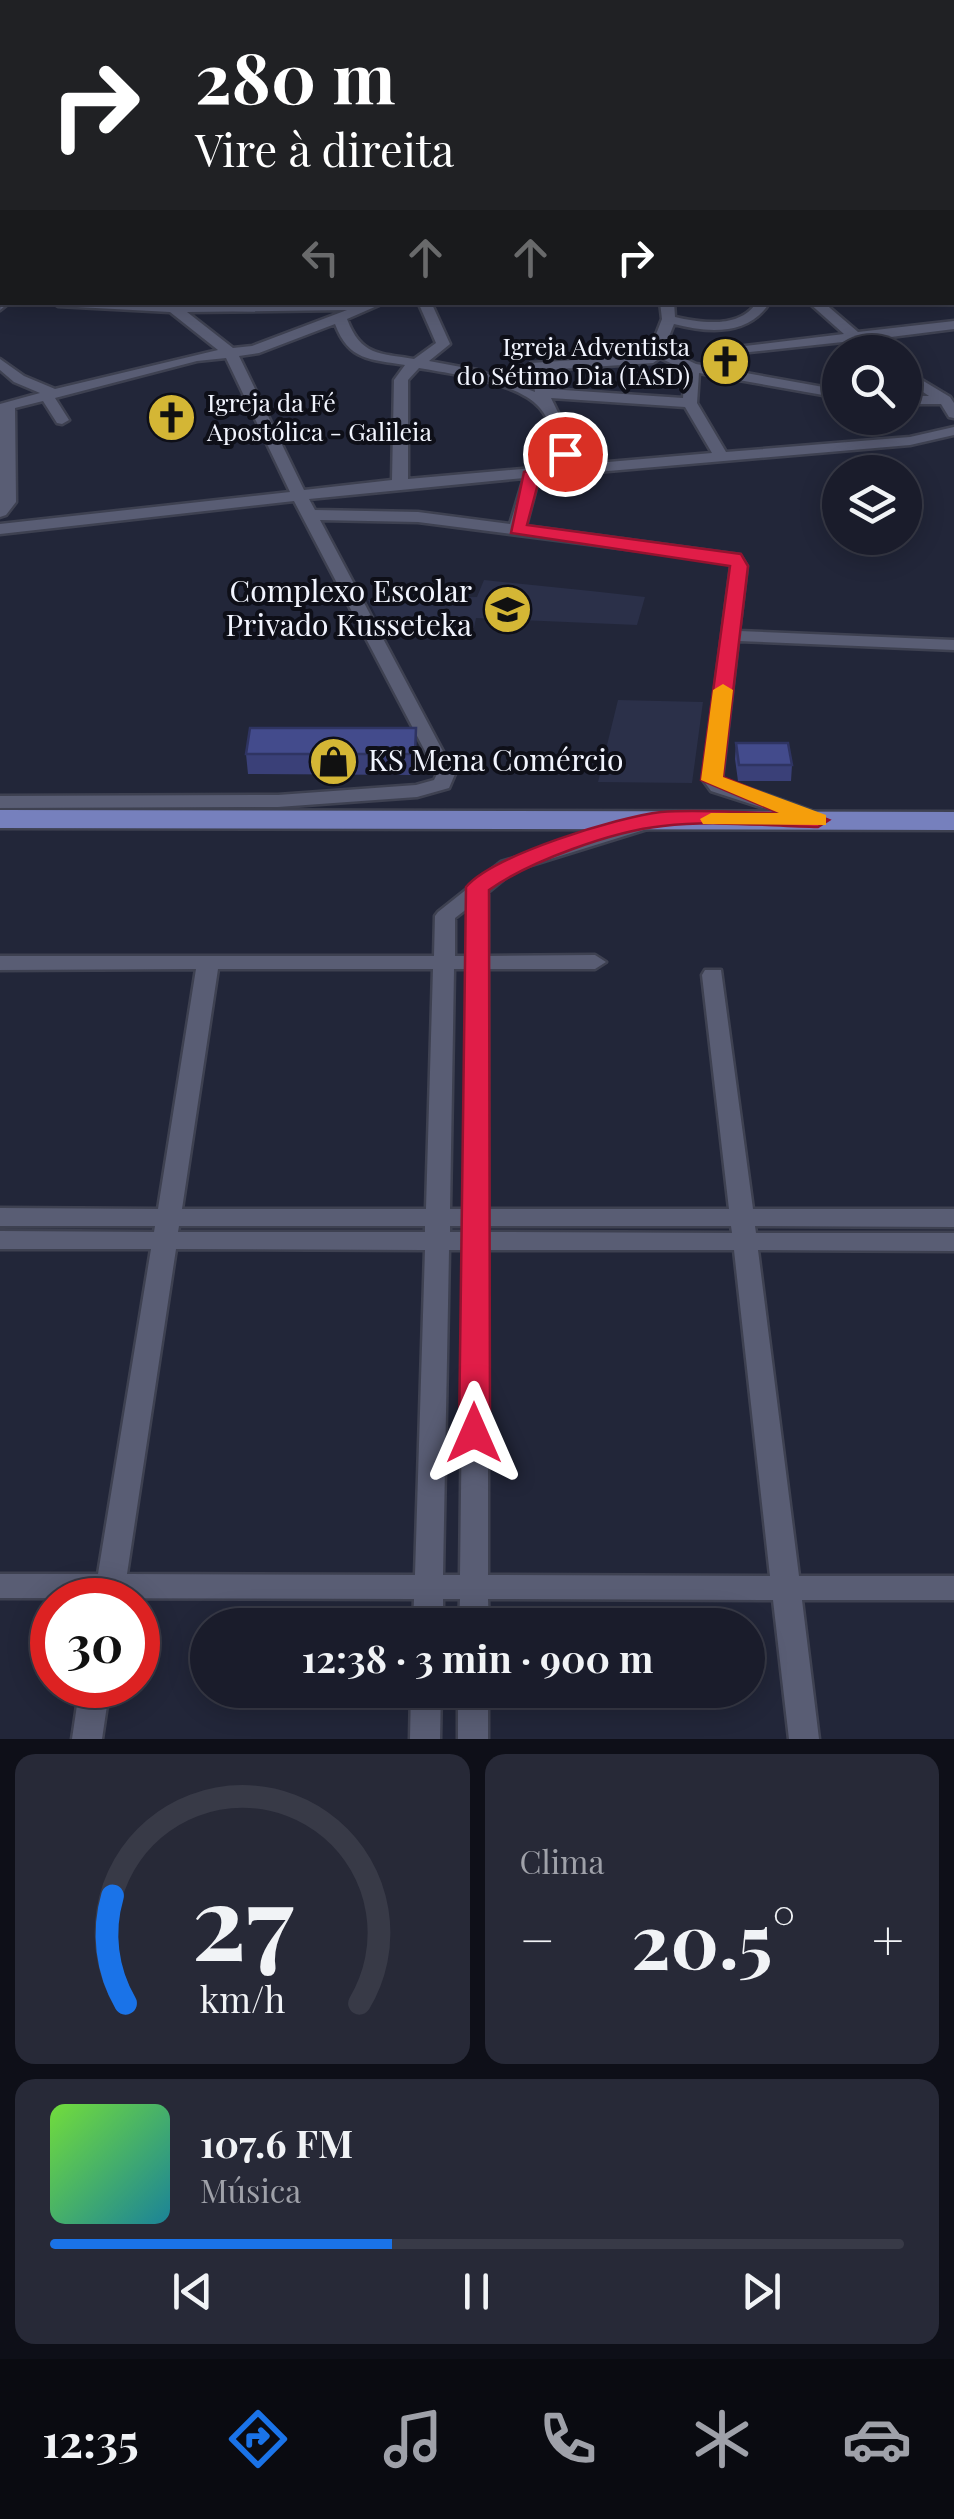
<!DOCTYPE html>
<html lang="pt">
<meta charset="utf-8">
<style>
:root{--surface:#1a1c2b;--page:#272937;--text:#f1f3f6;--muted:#9fa1a9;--line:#383a47;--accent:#1a73e8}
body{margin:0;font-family:"Playfair Display",serif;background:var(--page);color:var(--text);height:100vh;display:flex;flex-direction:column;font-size:38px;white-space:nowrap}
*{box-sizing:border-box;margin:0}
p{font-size:32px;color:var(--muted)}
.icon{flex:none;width:55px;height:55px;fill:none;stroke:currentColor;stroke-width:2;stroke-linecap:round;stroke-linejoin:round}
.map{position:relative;height:1739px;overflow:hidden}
.drawer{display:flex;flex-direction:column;gap:15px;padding:15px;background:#0e0f18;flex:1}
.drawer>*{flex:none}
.banner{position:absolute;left:0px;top:0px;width:955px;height:305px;box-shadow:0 5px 25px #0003,0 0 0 2px var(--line);background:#202124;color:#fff;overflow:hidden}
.fabs{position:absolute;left:822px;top:335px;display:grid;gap:20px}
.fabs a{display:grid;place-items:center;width:100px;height:100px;border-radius:50%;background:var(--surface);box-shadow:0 5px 25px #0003,0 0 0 2px var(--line);font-size:50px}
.speed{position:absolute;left:30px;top:1578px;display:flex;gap:20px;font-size:50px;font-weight:700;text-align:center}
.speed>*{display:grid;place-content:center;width:130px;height:130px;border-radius:50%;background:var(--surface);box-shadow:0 5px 25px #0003,0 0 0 2px var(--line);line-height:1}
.speed .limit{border:15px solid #d22;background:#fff;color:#111}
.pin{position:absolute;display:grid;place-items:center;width:85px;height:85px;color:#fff;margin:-42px;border:5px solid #fff;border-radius:50%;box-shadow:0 2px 10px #0007}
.me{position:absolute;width:110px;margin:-55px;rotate:0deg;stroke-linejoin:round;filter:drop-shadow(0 0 8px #0008)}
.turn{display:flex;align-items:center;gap:35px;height:210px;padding:0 30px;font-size:45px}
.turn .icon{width:130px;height:130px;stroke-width:2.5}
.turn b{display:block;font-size:70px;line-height:85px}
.lanes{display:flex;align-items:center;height:95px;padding:0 30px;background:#0003;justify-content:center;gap:50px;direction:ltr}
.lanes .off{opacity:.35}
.big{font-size:75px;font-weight:700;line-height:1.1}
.drawer .tile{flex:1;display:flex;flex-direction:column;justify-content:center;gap:15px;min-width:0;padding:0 35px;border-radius:20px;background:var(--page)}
.drawer .dial{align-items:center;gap:0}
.dial svg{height:260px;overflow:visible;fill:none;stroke:var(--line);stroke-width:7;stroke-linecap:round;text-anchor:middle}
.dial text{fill:var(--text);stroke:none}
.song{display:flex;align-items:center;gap:30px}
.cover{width:120px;height:120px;border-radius:15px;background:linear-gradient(135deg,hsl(100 70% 55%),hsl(190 70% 35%))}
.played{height:10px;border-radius:5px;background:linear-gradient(90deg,var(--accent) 40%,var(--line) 40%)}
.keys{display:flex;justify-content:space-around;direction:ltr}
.heat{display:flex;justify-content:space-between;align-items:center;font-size:55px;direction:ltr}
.drawer .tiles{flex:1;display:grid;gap:15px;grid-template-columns:1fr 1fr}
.tile:last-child{grid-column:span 2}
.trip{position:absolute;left:190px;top:1608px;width:575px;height:100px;border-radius:50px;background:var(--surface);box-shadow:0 5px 25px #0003,0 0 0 2px var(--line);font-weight:700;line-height:100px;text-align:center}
.tabs{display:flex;height:160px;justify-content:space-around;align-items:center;background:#0a0b11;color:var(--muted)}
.tabs .icon{width:70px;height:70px}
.tabs .current{color:var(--accent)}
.tabs b{font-size:45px;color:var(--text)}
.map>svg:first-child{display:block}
</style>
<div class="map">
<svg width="954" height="1739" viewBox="0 0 954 1739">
<rect width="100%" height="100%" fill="#222639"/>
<path fill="#2b3049" d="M 484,580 L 591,591 L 645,597 L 637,625 L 476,618 L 474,628 L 387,637 L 368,600 L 477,597 Z
M 618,700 L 703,702 L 692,783 L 598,782 Z"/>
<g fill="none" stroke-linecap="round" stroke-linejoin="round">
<path fill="#09003b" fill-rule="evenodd" d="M 0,73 L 2,73 L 2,83 L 0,83 Z
M 952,142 L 954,142 L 954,152 L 952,152 Z"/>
<defs>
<path id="minor" d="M 642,0 L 652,0 L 652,2 L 643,2 Z
M 710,0 L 720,0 L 722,2 L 712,2 Z
M 775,0 L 785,0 L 787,2 L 777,2 Z
M 952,0 L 954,0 L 954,6 L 948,2 Z
M 952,64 L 954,64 L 954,70 L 952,70 Z
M 952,197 L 954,197 L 954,205 L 952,204 Z
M 2,263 L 2,271 L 0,272 L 0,264 Z
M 2,298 L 2,302 L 10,302 L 0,310 Z
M 52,302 L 386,302 L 347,319 C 361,356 379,353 414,359 L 436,343 L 418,302 L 431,302 L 450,344 L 429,361 L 477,370 L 535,392 L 531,363 L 648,355 L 662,319 L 660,302 L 674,302 L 675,317 C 702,323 740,329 757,302 L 770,302 C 749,336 708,333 674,324 L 664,349 L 696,364 L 840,390 L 840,398 L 699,373 L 697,403 L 726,452 L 910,437 L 954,427 L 954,435 L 910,445 L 539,477 L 526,526 L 740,555 L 747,566 L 739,631 L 954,640 L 954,650 L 738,641 L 722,779 L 823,815 L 826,819 L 823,823 L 816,825 L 711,791 L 703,780 L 731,566 L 728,562 L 418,522 L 320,520 L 455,774 L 449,788 L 417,797 L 278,807 L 0,808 L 0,796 L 278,795 L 416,785 L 434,780 L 437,774 L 294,501 L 0,534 L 0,524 L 290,492 L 226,358 L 197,361 L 55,398 L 69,420 L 62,424 L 57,423 L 43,401 L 15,408 L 16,502 L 6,515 L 0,517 L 0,404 L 40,393 L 14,382 L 0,370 L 0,359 L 24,376 L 55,389 L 218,350 L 170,312 L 58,306 ZM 347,310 L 252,346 L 233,348 L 187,312 ZM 335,324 C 349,361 370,359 405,365 L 394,380 L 392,480 L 304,490 L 239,356 L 259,353 ZM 660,358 L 685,370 L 683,398 L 549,389 L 544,370 L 653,363 ZM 419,368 C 452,374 518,382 540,408 C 551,421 554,438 557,453 L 545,467 L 408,479 L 408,380 ZM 551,398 L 685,407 L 712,453 L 562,466 L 573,454 L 566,429 ZM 524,478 L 510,524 L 418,512 L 315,510 L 309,499 Z
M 808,302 L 823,302 L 858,332 L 954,321 L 954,329 L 867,340 L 880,352 L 865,352 L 852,341 L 740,353 L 740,347 L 745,346 L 844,334 Z
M 905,370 L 950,397 L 954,403 L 954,418 L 949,417 L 941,404 L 905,404 L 905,396 L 929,396 L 905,380 Z
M 653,815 L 663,821 L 660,825 L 515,870 L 488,892 L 488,956 L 595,955 L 606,962 L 595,969 L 488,969 L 488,1209 L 729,1209 L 702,975 L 705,970 L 721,970 L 753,1209 L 954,1209 L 954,1227 L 755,1226 L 756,1233 L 954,1233 L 954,1251 L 758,1250 L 799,1576 L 954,1576 L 954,1600 L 802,1600 L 819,1739 L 789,1739 L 773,1600 L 488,1599 L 489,1625 L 459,1625 L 460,1599 L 443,1599 L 443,1625 L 413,1625 L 414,1599 L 0,1598 L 0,1574 L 98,1574 L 151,1249 L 0,1249 L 0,1231 L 154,1232 L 155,1226 L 0,1226 L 0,1208 L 158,1209 L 196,969 L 0,970 L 0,956 L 434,956 L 435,916 L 438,912 L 501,862 ZM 468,908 L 467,956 L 455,956 L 455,918 ZM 218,969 L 433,969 L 426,1209 L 182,1209 ZM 454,969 L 467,969 L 464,1209 L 450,1209 ZM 179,1226 L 425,1226 L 425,1232 L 178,1232 ZM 450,1226 L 464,1226 L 464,1232 L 450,1232 ZM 488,1226 L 731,1226 L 732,1233 L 488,1232 ZM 176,1249 L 425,1250 L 415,1575 L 127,1574 ZM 449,1250 L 464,1250 L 460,1575 L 443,1575 ZM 488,1250 L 734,1250 L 770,1576 L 488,1575 Z
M 80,1685 L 110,1685 L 102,1739 L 72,1739 Z
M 411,1690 L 441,1690 L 440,1739 L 410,1739 Z
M 458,1690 L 488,1690 L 488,1739 L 458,1739 Z"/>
<path id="primary" d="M 0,810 L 954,812 L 954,830 L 0,828 Z"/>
</defs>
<use href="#minor" stroke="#3e4151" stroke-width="5"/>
<use href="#primary" stroke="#3e4151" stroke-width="5"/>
<use href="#minor" fill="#595d74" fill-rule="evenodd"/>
<use href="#primary" fill="#7680bd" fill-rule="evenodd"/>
</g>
<path fill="#3a4078" d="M 736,743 L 792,765 L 791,781 L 738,781 L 735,759 Z
M 416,749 L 415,775 L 248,774 L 246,754 Z"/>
<path fill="#434b8c" stroke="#2f3462" stroke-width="2.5" d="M 250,728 L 416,728 L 415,754 L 246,754 Z
M 736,743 L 788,743 L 792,765 L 739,765 Z"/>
<path fill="#e11d48" stroke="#92132f" stroke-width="2.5" d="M 559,451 L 574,454 L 557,473 L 540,476 L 527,525 L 741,554 L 748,566 L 723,777 L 829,820 L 818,827 C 767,826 713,820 663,826 C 613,831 530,861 489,890 L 490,1433 L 485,1441 L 464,1441 L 459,1433 L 466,887 C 493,855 618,817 661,812 C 700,809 741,813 779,813 L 701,780 L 730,566 L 511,533 L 524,472 L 546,465 Z"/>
<path fill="#f59e0b" d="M 723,684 L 733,690 L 723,777 L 826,815 L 826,825 L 703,824 L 700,819 L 711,813 L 779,813 L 701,780 L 713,690 Z"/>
<defs>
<symbol id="church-disc" viewBox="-11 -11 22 22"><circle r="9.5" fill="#d4b635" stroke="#0e0f18"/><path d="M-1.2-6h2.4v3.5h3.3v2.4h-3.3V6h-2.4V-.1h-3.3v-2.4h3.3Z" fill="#111"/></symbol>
<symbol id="school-disc" viewBox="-11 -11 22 22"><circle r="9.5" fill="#d4b635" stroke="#0e0f18"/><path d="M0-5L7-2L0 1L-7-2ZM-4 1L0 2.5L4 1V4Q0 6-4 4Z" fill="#111"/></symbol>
<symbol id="shop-disc" viewBox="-11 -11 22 22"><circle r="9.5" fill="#d4b635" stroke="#0e0f18"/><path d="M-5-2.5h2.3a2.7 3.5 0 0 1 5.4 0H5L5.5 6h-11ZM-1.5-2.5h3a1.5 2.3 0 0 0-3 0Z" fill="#111"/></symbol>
</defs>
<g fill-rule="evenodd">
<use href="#church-disc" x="698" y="334" width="55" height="55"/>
<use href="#church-disc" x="144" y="390" width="55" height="55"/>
<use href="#school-disc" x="480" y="582" width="55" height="55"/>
<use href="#shop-disc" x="306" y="734" width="55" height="55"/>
</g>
<g text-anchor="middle" stroke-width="8" stroke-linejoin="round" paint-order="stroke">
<g font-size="25" fill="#f1f4fe" stroke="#0e0f18" text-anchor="end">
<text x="690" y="356">Igreja Adventista<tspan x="690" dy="29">do Sétimo Dia (IASD)</tspan></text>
<text x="207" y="412" text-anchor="start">Igreja da Fé<tspan x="207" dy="29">Apostólica - Galileia</tspan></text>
</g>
<g font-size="30" fill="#f1f4fe" stroke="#0e0f18" text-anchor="end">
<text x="472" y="602">Complexo Escolar<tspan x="472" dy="34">Privado Kusseteka</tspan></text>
<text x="368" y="771" text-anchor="start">KS Mena Comércio</text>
</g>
</g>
</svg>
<div class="fabs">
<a><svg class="icon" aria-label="search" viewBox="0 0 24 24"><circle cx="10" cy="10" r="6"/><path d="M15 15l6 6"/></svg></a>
<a><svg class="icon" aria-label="layers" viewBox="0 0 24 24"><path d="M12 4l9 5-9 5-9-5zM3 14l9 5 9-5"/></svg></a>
</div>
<div class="speed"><div class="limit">30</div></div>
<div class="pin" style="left:565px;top:454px;background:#d93025"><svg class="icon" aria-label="arrive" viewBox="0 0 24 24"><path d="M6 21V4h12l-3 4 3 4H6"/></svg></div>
<svg class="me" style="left:474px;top:1433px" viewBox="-20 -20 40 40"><path d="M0-17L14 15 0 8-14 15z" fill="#e11d48" stroke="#fff" stroke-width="4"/></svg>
<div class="trip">12:38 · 3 min · 900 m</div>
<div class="banner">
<div class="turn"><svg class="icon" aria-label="right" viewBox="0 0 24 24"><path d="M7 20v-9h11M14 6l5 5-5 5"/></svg><div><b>280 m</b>Vire à direita</div></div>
<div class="lanes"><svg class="icon off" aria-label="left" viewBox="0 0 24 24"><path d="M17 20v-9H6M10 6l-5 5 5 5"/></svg><svg class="icon off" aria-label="ahead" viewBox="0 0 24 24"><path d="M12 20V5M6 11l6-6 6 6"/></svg><svg class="icon off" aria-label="ahead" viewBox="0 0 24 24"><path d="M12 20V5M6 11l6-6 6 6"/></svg><svg class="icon" aria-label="right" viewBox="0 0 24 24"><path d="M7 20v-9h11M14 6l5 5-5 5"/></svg></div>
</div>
</div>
<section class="drawer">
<div class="tiles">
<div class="tile dial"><svg viewBox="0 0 100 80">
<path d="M14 69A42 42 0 1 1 86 69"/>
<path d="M14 69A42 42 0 0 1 10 36" stroke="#1a73e8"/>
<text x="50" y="56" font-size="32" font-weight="700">27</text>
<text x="50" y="72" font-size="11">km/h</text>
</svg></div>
<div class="tile"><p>Clima</p>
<div class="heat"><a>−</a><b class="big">20.5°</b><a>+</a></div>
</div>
<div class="tile">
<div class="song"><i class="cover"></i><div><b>107.6 FM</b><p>Música</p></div></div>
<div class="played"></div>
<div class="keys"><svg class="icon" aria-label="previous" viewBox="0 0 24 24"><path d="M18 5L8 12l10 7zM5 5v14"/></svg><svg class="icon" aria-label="pause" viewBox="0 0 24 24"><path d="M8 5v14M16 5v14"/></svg><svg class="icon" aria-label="next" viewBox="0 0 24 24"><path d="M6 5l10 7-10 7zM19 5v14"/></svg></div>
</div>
</div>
</section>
<nav class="tabs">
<b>12:35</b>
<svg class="icon current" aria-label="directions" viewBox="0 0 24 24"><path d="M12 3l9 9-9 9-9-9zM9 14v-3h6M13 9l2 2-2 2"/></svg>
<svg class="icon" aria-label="music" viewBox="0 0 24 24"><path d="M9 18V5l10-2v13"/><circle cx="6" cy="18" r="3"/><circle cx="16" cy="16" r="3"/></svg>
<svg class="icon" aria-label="phone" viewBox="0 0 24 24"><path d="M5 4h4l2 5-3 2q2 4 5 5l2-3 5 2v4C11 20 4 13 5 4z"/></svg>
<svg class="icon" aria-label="climate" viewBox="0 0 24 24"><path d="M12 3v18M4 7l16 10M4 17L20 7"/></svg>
<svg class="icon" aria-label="car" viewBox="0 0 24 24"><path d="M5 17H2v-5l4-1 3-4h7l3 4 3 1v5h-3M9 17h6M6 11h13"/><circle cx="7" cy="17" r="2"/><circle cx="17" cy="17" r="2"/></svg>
</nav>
